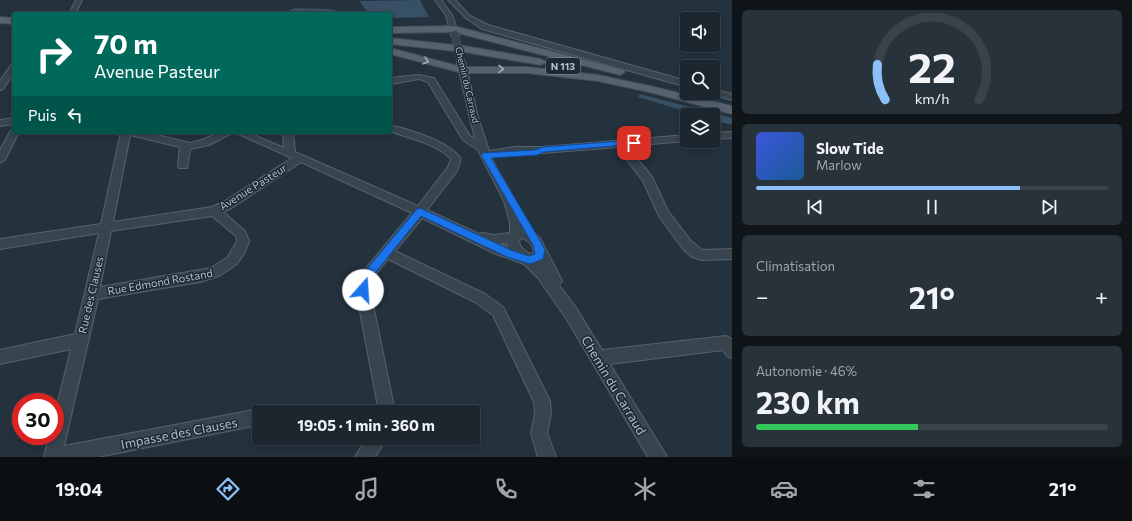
<!DOCTYPE html>
<html lang="fr">
<meta charset="utf-8">
<style>
:root{--surface:#1b262e;--page:#28323a;--text:#f1f3f6;--muted:#a0a5aa;--line:#39434a;--accent:#8bc1f8}
body{margin:0;font-family:Commissioner,sans-serif;background:var(--page);color:var(--text);height:100vh;display:flex;flex-direction:column;font-size:15px;white-space:nowrap}
*{box-sizing:border-box;margin:0}
p{font-size:13px;color:var(--muted)}
.icon{flex:none;width:22px;height:22px;fill:none;stroke:currentColor;stroke-width:2;stroke-linecap:round;stroke-linejoin:round}
.map{position:relative;flex:1;overflow:hidden}
.drawer{display:flex;flex-direction:column;gap:10px;padding:10px;background:#0f1519;width:400px}
.drawer>*{flex:none}
.top-card{position:absolute;left:12px;top:12px;width:380px;height:122px;border-radius:4px;box-shadow:0 2px 6px #0003,0 0 0 1px var(--line);background:#00695c;color:#fff;overflow:hidden}
.tools{position:absolute;left:680px;top:12px;display:grid;gap:8px}
.tools a{display:grid;place-items:center;width:40px;height:40px;border-radius:4px;background:var(--surface);box-shadow:0 2px 6px #0003,0 0 0 1px var(--line);font-size:20px}
.speed{position:absolute;left:12px;top:393px;display:flex;gap:8px;font-size:20px;font-weight:700;text-align:center}
.speed>*{display:grid;place-content:center;width:52px;height:52px;border-radius:50%;background:var(--surface);box-shadow:0 2px 6px #0003,0 0 0 1px var(--line);line-height:1}
.speed .limit{border:6px solid #d22;background:#fff;color:#111}
.pin{position:absolute;display:grid;place-items:center;width:34px;height:34px;color:#fff;margin:-17px;border-radius:8px;box-shadow:0 2px 6px #0006}
.me{position:absolute;width:44px;margin:-22px;rotate:19deg;stroke-linejoin:round;filter:drop-shadow(0 0 3px #0008)}
.turn{display:flex;align-items:center;gap:14px;height:84px;padding:0 16px;font-size:18px}
.turn .icon{width:52px;height:52px;stroke-width:2.5}
.turn b{display:block;font-size:28px;line-height:34px}
.then{display:flex;align-items:center;height:38px;padding:0 16px;background:#0003;gap:8px;font-size:15px}
.big{font-size:30px;font-weight:700;line-height:1.1}
.drawer .widget{flex:1;display:flex;flex-direction:column;justify-content:center;gap:6px;min-width:0;padding:0 14px;border-radius:6px;background:var(--page)}
.drawer .dial{align-items:center;gap:0}
.dial svg{height:104px;overflow:visible;fill:none;stroke:var(--line);stroke-width:7;stroke-linecap:round;text-anchor:middle}
.dial text{fill:var(--text);stroke:none}
.song{display:flex;align-items:center;gap:12px}
.cover{width:48px;height:48px;border-radius:6px;background:linear-gradient(135deg,hsl(230 70% 55%),hsl(210 70% 35%))}
.played{height:4px;border-radius:2px;background:linear-gradient(90deg,var(--accent) 75%,var(--line) 75%)}
.keys{display:flex;justify-content:space-around;direction:ltr}
.heat{display:flex;justify-content:space-between;align-items:center;font-size:22px;direction:ltr}
.charge{height:6px;border-radius:3px;background:linear-gradient(90deg,#34c759 46%,var(--line) 0)}
.trip{position:absolute;left:252px;top:405px;width:228px;height:40px;border-radius:4px;background:var(--surface);box-shadow:0 2px 6px #0003,0 0 0 1px var(--line);font-weight:700;line-height:40px;text-align:center}
.tabs{display:flex;height:64px;justify-content:space-around;align-items:center;background:#0b0f12;color:var(--muted)}
.tabs .icon{width:28px;height:28px}
.tabs .selected{color:var(--accent)}
.tabs b{font-size:18px;color:var(--text)}
main{display:flex;flex:1;min-height:0}
.map>svg:first-child{display:block}
</style>
<main>
<div class="map">
<svg width="732" height="457" viewBox="0 0 732 457">
<rect width="100%" height="100%" fill="#24323e"/>
<path fill="#385065" d="M 420,0 L 429,17 L 390,18 L 390,14 L 369,14 L 359,1 Z
M 296,8 C 307,9 338,7 345,14 L 287,14 L 290,10 Z
M 640,94 L 732,118 L 732,125 L 713,120 L 713,115 L 698,115 L 638,97 Z"/>
<g fill="none" stroke-linecap="round" stroke-linejoin="round">
<path stroke="#385065" stroke-width="2" d="M 345,14 L 367,12"/>
<defs>
<path id="minor" d="M 76,0 L 82,0 L 75,14 L 69,14 Z
M 435,0 L 441,0 L 452,15 L 459,35 L 458,37 L 452,37 L 451,35 L 446,15 Z
M 448,0 L 455,0 L 470,16 L 488,25 L 687,81 L 687,87 L 482,29 L 466,18 Z
M 458,60 L 464,60 L 465,62 L 478,117 L 489,151 L 514,147 L 543,147 L 687,135 L 687,141 L 627,146 L 652,177 L 668,211 L 691,241 L 702,250 L 732,249 L 732,259 L 701,260 L 692,257 L 683,249 L 659,216 L 643,181 L 617,147 L 543,153 L 514,153 L 491,157 C 502,181 520,201 523,228 L 534,233 L 540,238 L 562,281 L 559,285 L 576,308 L 602,350 L 726,336 L 732,339 L 732,358 L 727,356 L 723,350 L 610,364 L 667,457 L 648,457 L 566,318 L 538,278 L 524,264 L 496,254 L 422,218 L 395,251 L 485,294 L 503,307 L 550,401 L 551,414 L 547,433 L 556,457 L 538,457 L 531,433 L 535,414 L 534,402 L 493,315 L 475,302 L 388,259 L 370,281 L 370,290 L 395,412 L 379,412 L 356,290 L 357,279 L 412,213 L 301,162 L 233,207 L 223,212 L 245,231 L 249,241 L 245,252 L 237,264 L 219,276 L 200,282 L 98,299 L 64,446 L 259,409 L 265,412 L 259,412 L 259,425 L 98,457 L 44,457 L 49,436 L 55,436 L 55,414 L 71,349 L 0,364 L 0,350 L 75,334 L 99,233 L 0,249 L 0,239 L 101,224 L 121,132 L 145,132 L 190,143 L 202,140 L 221,132 L 247,132 L 284,148 L 283,132 L 293,132 L 295,152 L 418,206 L 448,167 L 451,159 C 436,143 410,139 390,131 L 390,125 C 410,130 449,141 461,159 L 457,171 L 427,210 L 479,234 L 483,233 L 494,235 L 510,233 L 510,223 L 504,201 L 478,150 L 463,140 L 428,82 L 419,79 L 390,84 L 390,78 L 419,75 L 434,78 L 470,136 L 475,139 L 457,62 ZM 234,132 L 292,158 L 225,201 L 212,207 L 113,222 L 130,135 L 180,147 L 178,165 L 179,168 L 187,168 L 190,149 L 209,145 ZM 212,216 L 236,236 L 237,241 L 228,257 L 211,268 L 100,287 L 111,231 ZM 520,238 C 528,239 533,245 534,253 L 530,254 C 524,251 517,245 520,238 ZM 507,243 L 508,247 L 499,244 Z
M 11,65 L 14,65 L 14,73 L 3,89 L 0,90 L 0,81 Z
M 713,89 L 732,94 L 732,100 L 710,94 L 713,93 Z
M 14,118 L 14,124 L 0,126 L 0,120 Z
M 14,129 L 14,132 L 19,132 L 5,160 L 0,163 L 0,150 L 11,130 Z
M 732,132 L 732,138 L 713,139 L 713,133 Z
M 367,438 L 387,438 L 375,457 L 355,457 Z"/>
<path id="major" d="M 0,17 L 14,18 L 14,24 L 0,23 Z
M 454,26 L 624,70 L 625,72 L 620,75 L 454,32 L 390,33 L 390,27 Z
M 390,38 L 464,46 L 541,59 L 546,62 L 541,65 L 464,52 L 390,44 Z
M 390,48 L 462,67 L 527,67 L 598,75 L 650,86 L 732,106 L 732,114 L 649,92 L 598,81 L 527,73 L 462,73 L 390,54 Z"/>
</defs>
<use href="#minor" stroke="#56626c" stroke-width="2"/>
<use href="#major" stroke="#414d57" stroke-width="2"/>
<use href="#minor" fill="#38444e" fill-rule="evenodd"/>
<use href="#major" fill="#56636e" fill-rule="evenodd"/>
<defs>
<path id="minor-bridge" d="M 455,35 L 461,62"/>
</defs>
<use href="#minor-bridge" stroke="#56626c" stroke-width="8" stroke-linecap="butt"/>
<use href="#minor-bridge" stroke="#38444e" stroke-width="8"/>
</g>
<defs><path id="oneway-chevron" d="M-2-3.5L2.5 0L-2 3.5" fill="none" stroke-width="1.6" stroke-linecap="round" stroke-linejoin="round"/></defs>
<g stroke="#a1adb7">
<use href="#oneway-chevron" transform="translate(426 61) rotate(16)"/>
<use href="#oneway-chevron" transform="translate(501 69) rotate(1)"/>
</g>
<path fill="#1a73e8" stroke="#114b97" d="M 634,140 L 636,141 L 636,144 L 544,152 L 537,155 L 491,158 L 542,244 L 545,250 L 543,259 L 530,264 L 507,257 L 421,216 L 372,277 L 369,280 L 367,294 L 363,295 L 360,294 L 358,290 L 361,276 L 417,209 L 420,208 L 513,251 L 529,256 L 535,254 L 533,245 L 481,155 L 483,153 L 535,150 L 543,147 Z"/>
<g text-anchor="middle" stroke-width="3" stroke-linejoin="round" paint-order="stroke">
<g font-size="9" fill="#b4bfc9" stroke="#1d2933">
<text transform="translate(467 85) rotate(77)" y="3">Chemin du Carraud</text>
</g>
<rect fill="#1d2933" stroke="#87929c" stroke-width="1" x="546" y="58" width="34" height="16" rx="3"/>
<g font-size="10" font-weight="bold" fill="#b4bfc9">
<text x="563" y="70">N 113</text>
</g>
<g font-size="11" fill="#b4bfc9" stroke="#1d2933">
<text transform="translate(253 187) rotate(-32)" y="4">Avenue Pasteur</text>
<text transform="translate(160 282) rotate(-10)" y="4">Rue Edmond Rostand</text>
<text transform="translate(91 295) rotate(-77)" y="4">Rue des Clauses</text>
</g>
<g font-size="13" fill="#b4bfc9" stroke="#1d2933">
<text transform="translate(614 385) rotate(59)" y="5">Chemin du Carraud</text>
<text transform="translate(179 433) rotate(-11)" y="5">Impasse des Clauses</text>
</g>
</g>
</svg>
<div class="tools">
<a><svg class="icon" aria-label="sound" viewBox="0 0 24 24"><path d="M4 9h4l5-4v14l-5-4H4zM17 9q2 3 0 6"/></svg></a>
<a><svg class="icon" aria-label="search" viewBox="0 0 24 24"><circle cx="10" cy="10" r="6"/><path d="M15 15l6 6"/></svg></a>
<a><svg class="icon" aria-label="layers" viewBox="0 0 24 24"><path d="M12 4l9 5-9 5-9-5zM3 14l9 5 9-5"/></svg></a>
</div>
<div class="speed"><div class="limit">30</div></div>
<div class="pin" style="left:634px;top:143px;background:#d93025"><svg class="icon" aria-label="arrive" viewBox="0 0 24 24"><path d="M6 21V4h12l-3 4 3 4H6"/></svg></div>
<svg class="me" style="left:363px;top:290px" viewBox="-20 -20 40 40"><circle r="19" fill="#fff"/><path d="M0-13L10 11 0 6-10 11z" fill="#1a73e8"/></svg>
<div class="trip">19:05 · 1 min · 360 m</div>
<div class="top-card">
<div class="turn"><svg class="icon" aria-label="right" viewBox="0 0 24 24"><path d="M7 20v-9h11M14 6l5 5-5 5"/></svg><div><b>70 m</b>Avenue Pasteur</div></div>
<div class="then">Puis<svg class="icon" aria-label="left" viewBox="0 0 24 24"><path d="M17 20v-9H6M10 6l-5 5 5 5"/></svg></div>
</div>
</div>
<section class="drawer">
<div class="widget dial"><svg viewBox="0 0 100 80">
<path d="M14 69A42 42 0 1 1 86 69"/>
<path d="M14 69A42 42 0 0 1 8 42" stroke="#8bc1f8"/>
<text x="50" y="56" font-size="32" font-weight="700">22</text>
<text x="50" y="72" font-size="11">km/h</text>
</svg></div>
<div class="widget">
<div class="song"><i class="cover"></i><div><b>Slow Tide</b><p>Marlow</p></div></div>
<div class="played"></div>
<div class="keys"><svg class="icon" aria-label="previous" viewBox="0 0 24 24"><path d="M18 5L8 12l10 7zM5 5v14"/></svg><svg class="icon" aria-label="pause" viewBox="0 0 24 24"><path d="M8 5v14M16 5v14"/></svg><svg class="icon" aria-label="next" viewBox="0 0 24 24"><path d="M6 5l10 7-10 7zM19 5v14"/></svg></div>
</div>
<div class="widget"><p>Climatisation</p>
<div class="heat"><a>−</a><b class="big">21°</b><a>+</a></div>
</div>
<div class="widget"><p>Autonomie · 46%</p><b class="big">230 km</b><div class="charge"></div></div>
</section>
</main>
<nav class="tabs">
<b>19:04</b>
<svg class="icon selected" aria-label="directions" viewBox="0 0 24 24"><path d="M12 3l9 9-9 9-9-9zM9 14v-3h6M13 9l2 2-2 2"/></svg>
<svg class="icon" aria-label="music" viewBox="0 0 24 24"><path d="M9 18V5l10-2v13"/><circle cx="6" cy="18" r="3"/><circle cx="16" cy="16" r="3"/></svg>
<svg class="icon" aria-label="phone" viewBox="0 0 24 24"><path d="M5 4h4l2 5-3 2q2 4 5 5l2-3 5 2v4C11 20 4 13 5 4z"/></svg>
<svg class="icon" aria-label="climate" viewBox="0 0 24 24"><path d="M12 3v18M4 7l16 10M4 17L20 7"/></svg>
<svg class="icon" aria-label="car" viewBox="0 0 24 24"><path d="M5 17H2v-5l4-1 3-4h7l3 4 3 1v5h-3M9 17h6M6 11h13"/><circle cx="7" cy="17" r="2"/><circle cx="17" cy="17" r="2"/></svg>
<svg class="icon" aria-label="filters" viewBox="0 0 24 24"><path d="M4 7h16M4 17h16"/><circle cx="9" cy="7" r="2"/><circle cx="15" cy="17" r="2"/></svg>
<b>21°</b>
</nav>
